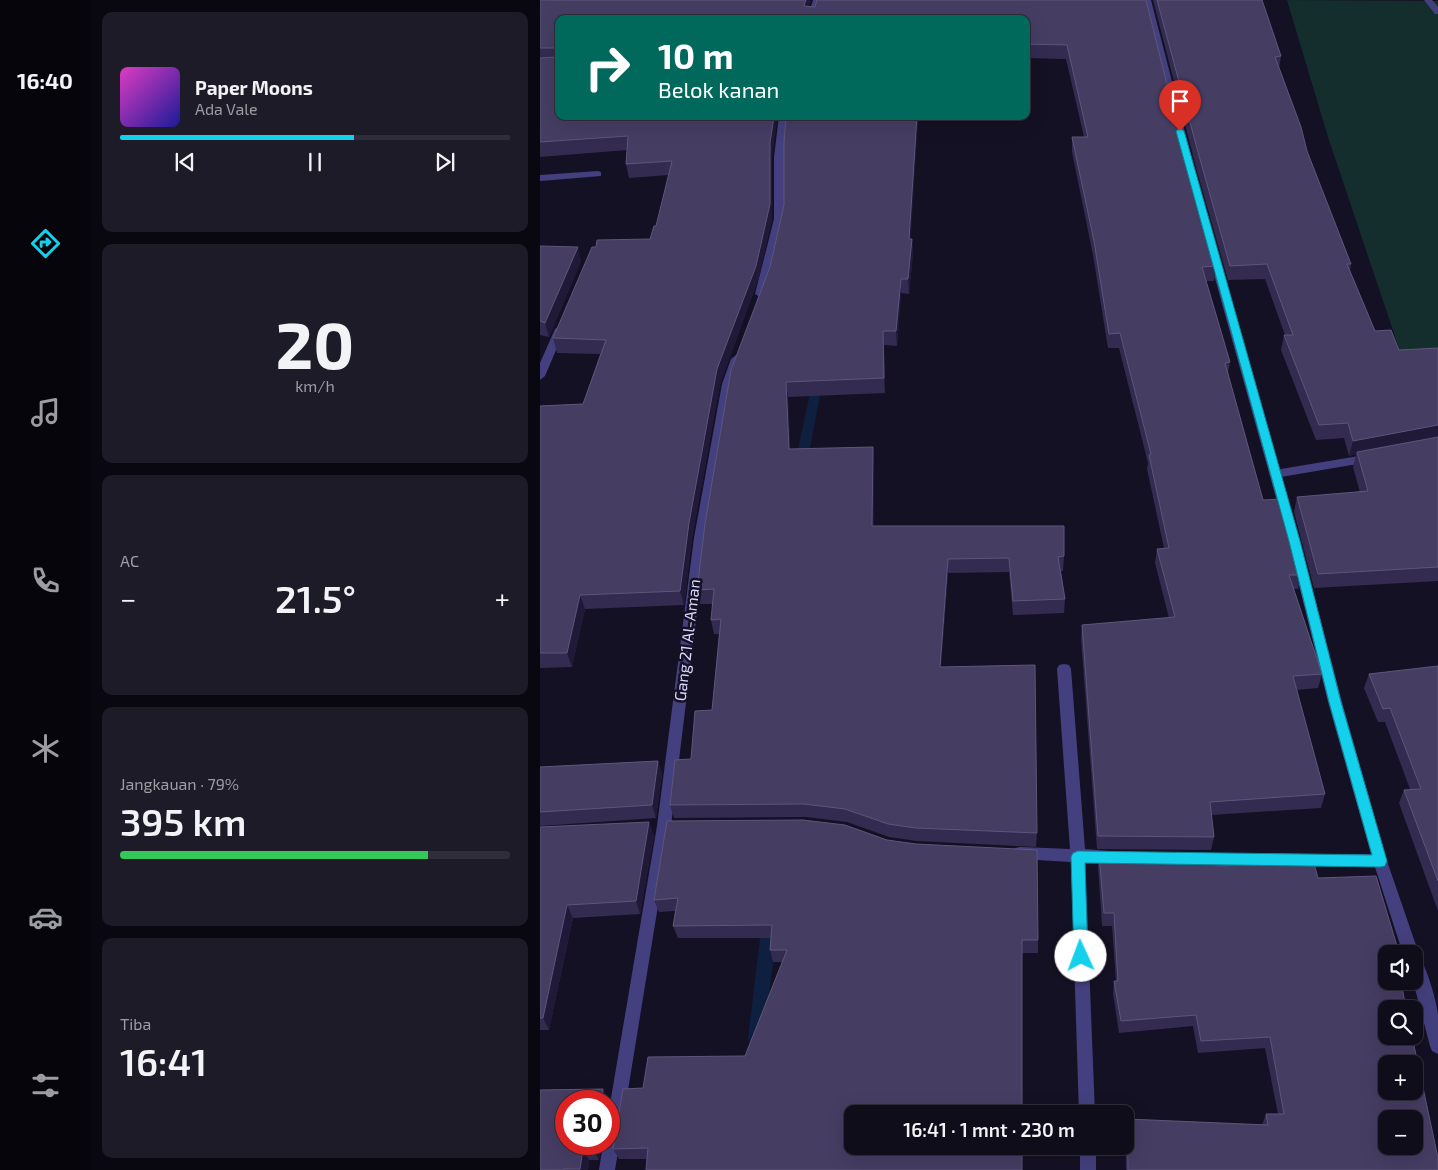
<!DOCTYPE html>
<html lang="id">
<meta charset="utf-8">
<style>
:root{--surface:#100d1b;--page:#1e1b28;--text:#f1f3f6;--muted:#9c9ca3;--line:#302d3a;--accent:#14d0eb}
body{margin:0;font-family:"Exo 2",sans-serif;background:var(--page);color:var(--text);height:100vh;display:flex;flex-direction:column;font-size:19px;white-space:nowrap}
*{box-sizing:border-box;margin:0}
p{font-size:16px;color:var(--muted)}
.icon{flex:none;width:28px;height:28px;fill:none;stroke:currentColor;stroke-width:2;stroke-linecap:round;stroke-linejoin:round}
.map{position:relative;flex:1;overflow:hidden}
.side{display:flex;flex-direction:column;gap:12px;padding:12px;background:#09070f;width:450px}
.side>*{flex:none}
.top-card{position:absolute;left:15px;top:15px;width:475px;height:105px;border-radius:10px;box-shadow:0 5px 20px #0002,0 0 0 1px var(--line);background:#00695c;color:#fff;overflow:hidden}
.buttons{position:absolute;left:838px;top:945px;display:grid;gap:10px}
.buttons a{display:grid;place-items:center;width:45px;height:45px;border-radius:10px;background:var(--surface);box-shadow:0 5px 20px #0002,0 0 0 1px var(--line);font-size:25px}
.speed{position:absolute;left:15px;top:1090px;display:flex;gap:10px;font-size:25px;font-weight:700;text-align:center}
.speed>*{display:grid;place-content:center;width:65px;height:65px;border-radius:50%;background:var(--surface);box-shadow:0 5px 20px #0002,0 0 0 1px var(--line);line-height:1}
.speed .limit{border:8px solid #d22;background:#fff;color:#111}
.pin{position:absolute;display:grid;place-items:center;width:42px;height:42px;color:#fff;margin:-51px -21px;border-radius:50% 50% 50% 0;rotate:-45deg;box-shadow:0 0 5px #0007}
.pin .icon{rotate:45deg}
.me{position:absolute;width:55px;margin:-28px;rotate:358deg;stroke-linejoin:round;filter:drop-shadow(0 0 4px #0008)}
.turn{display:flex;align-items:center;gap:18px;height:105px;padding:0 20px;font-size:22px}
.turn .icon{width:65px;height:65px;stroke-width:2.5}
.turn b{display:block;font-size:35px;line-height:42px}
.big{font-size:38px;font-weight:600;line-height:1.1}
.side .widget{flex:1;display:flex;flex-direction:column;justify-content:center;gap:8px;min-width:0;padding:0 18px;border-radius:10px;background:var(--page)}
.side .dial{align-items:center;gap:0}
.dial b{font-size:65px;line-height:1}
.song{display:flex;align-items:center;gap:15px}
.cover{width:60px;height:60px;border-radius:8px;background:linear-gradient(135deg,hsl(310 70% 55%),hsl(240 70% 35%))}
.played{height:5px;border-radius:2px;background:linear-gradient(90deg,var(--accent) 60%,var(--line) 60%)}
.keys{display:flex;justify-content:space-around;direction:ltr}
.heat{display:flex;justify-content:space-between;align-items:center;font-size:28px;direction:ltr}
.charge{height:8px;border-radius:4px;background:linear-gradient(90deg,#34c759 79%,var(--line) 0)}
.trip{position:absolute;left:304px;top:1105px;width:290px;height:50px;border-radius:10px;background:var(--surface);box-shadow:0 5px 20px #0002,0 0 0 1px var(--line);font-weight:600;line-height:50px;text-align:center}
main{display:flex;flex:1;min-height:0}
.tab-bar{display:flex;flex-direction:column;width:90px;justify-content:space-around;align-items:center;background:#06050b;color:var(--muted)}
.tab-bar .icon{width:35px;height:35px}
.tab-bar .selected{color:var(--accent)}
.tab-bar b{font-size:22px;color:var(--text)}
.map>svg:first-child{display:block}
</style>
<main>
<nav class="tab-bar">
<b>16:40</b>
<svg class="icon selected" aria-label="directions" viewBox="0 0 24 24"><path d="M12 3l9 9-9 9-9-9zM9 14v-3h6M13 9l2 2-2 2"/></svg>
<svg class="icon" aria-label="music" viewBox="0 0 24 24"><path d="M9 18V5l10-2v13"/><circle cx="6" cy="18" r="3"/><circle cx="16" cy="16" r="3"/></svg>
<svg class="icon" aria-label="phone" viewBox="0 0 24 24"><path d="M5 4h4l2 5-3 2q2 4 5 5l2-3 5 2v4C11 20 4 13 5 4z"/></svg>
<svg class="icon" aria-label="climate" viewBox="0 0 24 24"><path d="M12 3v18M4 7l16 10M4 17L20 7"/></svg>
<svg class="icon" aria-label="car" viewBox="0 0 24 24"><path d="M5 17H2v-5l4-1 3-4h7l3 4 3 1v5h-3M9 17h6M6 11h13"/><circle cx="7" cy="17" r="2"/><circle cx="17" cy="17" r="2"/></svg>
<svg class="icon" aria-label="filters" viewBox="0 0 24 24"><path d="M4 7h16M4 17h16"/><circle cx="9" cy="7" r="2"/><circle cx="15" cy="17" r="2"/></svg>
</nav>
<section class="side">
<div class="widget">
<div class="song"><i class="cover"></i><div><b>Paper Moons</b><p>Ada Vale</p></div></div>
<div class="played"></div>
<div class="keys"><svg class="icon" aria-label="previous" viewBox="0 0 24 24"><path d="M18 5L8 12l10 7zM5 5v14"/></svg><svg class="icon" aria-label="pause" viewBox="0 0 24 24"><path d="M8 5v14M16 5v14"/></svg><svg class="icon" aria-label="next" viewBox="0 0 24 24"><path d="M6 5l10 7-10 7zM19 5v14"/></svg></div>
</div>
<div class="widget dial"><b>20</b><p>km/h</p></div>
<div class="widget"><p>AC</p>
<div class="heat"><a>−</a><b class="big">21.5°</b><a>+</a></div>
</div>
<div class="widget"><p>Jangkauan · 79%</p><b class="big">395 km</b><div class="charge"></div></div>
<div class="widget"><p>Tiba</p><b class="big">16:41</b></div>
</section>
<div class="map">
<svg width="898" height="1170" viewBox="0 0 898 1170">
<rect width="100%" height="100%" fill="#151124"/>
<path fill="#142e2d" d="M 747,0 L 898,1 L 898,356 L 862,357 L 788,137 Z"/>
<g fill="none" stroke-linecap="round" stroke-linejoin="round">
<path fill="#0e1f3f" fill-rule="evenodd" d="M 278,376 L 283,380 L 268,458 L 270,463 L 264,467 L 260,466 L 256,458 L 273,380 Z
M 230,915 L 235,917 L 238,922 L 224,1038 L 222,1043 L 216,1046 L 210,1043 L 208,1038 L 222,922 L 225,917 Z"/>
<path fill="#44407f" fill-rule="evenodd" d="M 884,0 L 892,0 L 898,7 L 898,14 L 895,14 Z
M 831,454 L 837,458 L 835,461 L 735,478 L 729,474 L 735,470 Z"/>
<path fill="#44407f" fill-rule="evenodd" d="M 273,0 L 281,0 L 275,19 L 267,19 Z
M 603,0 L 611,0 L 654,167 L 760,541 L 802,702 L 847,861 L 879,954 L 878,956 C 886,964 897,1002 898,1015 C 898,1027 898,1041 898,1054 L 892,1051 L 890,1046 L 873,981 L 874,954 L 863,954 L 835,867 L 660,865 L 655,864 L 653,859 L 655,854 L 660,853 L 831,854 L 788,702 L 748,541 L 644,167 Z
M 239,116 L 247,116 L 244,157 L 244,219 L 225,294 L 220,297 L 215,294 L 234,219 L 234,157 Z
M 58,171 L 61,172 L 61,176 L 0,181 L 0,175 Z
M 20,326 L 25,329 L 5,376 L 0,380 L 0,363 L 15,329 Z
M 196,355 L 201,359 L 192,384 L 166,538 L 131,826 L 75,1170 L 59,1170 L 63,1144 L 69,1144 L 69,1110 L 117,826 L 154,538 L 182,384 L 191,359 Z
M 524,664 L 529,665 L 531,669 L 545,849 L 580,852 L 582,857 L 580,862 L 575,863 L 545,862 L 555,1114 L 539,1114 L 531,862 L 480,859 L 475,858 L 473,853 L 475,848 L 480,847 L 530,849 L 517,669 L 519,665 Z
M 540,1146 L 556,1146 L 556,1170 L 540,1170 Z"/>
</g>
<path fill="#342b51" d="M 0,0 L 269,7 L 606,0 L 644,153 L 676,266 L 674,281 L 666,281 L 690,362 L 688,373 L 723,500 L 762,575 L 758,589 L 753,589 L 782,674 L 778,688 L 756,690 L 785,794 L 781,808 L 671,815 L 674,837 L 671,850 L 557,849 L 541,639 L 542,625 L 629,618 L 615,563 L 617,549 L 624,548 L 607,469 L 608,463 L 579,348 L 568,348 L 553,255 L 532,152 L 532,137 L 544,137 L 526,59 L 486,58 L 486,19 L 19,19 L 232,157 L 232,219 L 218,280 L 180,384 L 152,538 L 144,605 L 45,609 L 32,667 L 0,668 L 0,406 L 43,404 L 60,354 L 17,353 L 13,338 L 56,247 L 110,239 L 116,226 L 129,175 L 89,178 L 86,164 L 87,150 L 0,157 Z
M 613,0 L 722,0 L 741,56 L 739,69 L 767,151 L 811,264 L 810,271 L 835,331 L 859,350 L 898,348 L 898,581 L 774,588 L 754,512 L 757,497 L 820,492 L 813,467 L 816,454 L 809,456 L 804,438 L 776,440 L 741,350 L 744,335 L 745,335 L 725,279 L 688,280 L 656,167 Z
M 246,116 L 378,116 L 370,239 L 372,239 L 373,254 L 369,294 L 361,293 L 357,346 L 344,345 L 345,393 L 248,397 L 250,449 L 333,447 L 334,462 L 334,526 L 524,556 L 523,571 L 521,571 L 525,599 L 524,613 L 473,615 L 469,572 L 408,573 L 401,667 L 497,833 L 496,847 L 377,841 L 349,837 L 307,822 L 266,817 L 134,818 L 130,805 L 151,759 L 172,710 L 179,634 L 174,634 L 171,620 L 173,604 L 160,604 L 157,590 L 244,205 Z
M 0,246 L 41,261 L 9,337 L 0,335 Z
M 898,666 L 898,911 L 859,803 L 864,790 L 870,789 L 845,722 L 838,722 L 824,688 L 829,674 Z
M 118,761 L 122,774 L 116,818 L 0,826 L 0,767 Z
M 127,821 L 498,940 L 498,953 L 482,953 L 107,1159 L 79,1159 L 73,1149 L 103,1088 L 205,1056 L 242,962 L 233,962 L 230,950 L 231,938 L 138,938 L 133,926 L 135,911 L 119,912 L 114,900 Z
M 0,827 L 114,835 L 100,914 L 33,918 L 9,1030 L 0,1030 Z
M 559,853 L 778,878 L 854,952 L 898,1170 L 586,1170 L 585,1129 L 587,1119 L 722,1125 L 726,1114 L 738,1114 L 725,1048 L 658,1053 L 653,1026 L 579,1033 L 573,993 L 574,981 L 576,981 L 572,926 L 562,926 L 558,866 Z
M 63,1089 L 69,1101 L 26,1101 L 26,1144 L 61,1144 L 59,1160 L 49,1160 L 48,1170 L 0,1170 L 0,1090 Z"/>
<path fill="#201937" d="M 266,0 L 271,0 L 266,19 L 264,6 Z
M 234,116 L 238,116 L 232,157 L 232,219 L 218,280 L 180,384 L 152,538 L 144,605 L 140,591 L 149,523 L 177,369 L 230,143 Z
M 377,116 L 378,116 L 370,253 L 369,239 Z
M 372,239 L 373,254 L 369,294 L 368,279 Z
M 38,247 L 41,261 L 9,337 L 5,323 Z
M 361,279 L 361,293 L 357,346 L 356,331 Z
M 343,331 L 344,345 L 345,393 L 344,378 Z
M 246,382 L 248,397 L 251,464 L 249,449 Z
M 898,425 L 898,438 L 817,452 L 816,454 L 809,456 L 813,441 Z
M 333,447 L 334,462 L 334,541 L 332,526 Z
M 408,559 L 408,573 L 400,681 L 400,667 Z
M 40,595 L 45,609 L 32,667 L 27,653 Z
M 118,761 L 122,774 L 116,818 L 112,805 Z
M 109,822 L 114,835 L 100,914 L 96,901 Z
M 27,905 L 33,918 L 9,1030 L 3,1018 Z
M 63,1089 L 69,1100 L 69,1101 L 62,1101 Z
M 53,1144 L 61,1144 L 59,1160 L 53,1149 Z
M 43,1149 L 49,1160 L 48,1170 L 41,1170 L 40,1169 Z"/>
<path fill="#463d63" stroke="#5d567b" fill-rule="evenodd" d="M 0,0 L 266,0 L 264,6 L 275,7 L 277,0 L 606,0 L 644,153 L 676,266 L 662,267 L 690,362 L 685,363 L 723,500 L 742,499 L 762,575 L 749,575 L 782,674 L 753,676 L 785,794 L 670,802 L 674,837 L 558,836 L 542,625 L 635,617 L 617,549 L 629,548 L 609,455 L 611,454 L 580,333 L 569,334 L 554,241 L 532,137 L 548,137 L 527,45 L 486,44 L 486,19 L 19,19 L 19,116 L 234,116 L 230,143 L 230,204 L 216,266 L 177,369 L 149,523 L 140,591 L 40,595 L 27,653 L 0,653 L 0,406 L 43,404 L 66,340 L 13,338 L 52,247 L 56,247 L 57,240 L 110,239 L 114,226 L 116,226 L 132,161 L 86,164 L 88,136 L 0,142 L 0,58 L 16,57 L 17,55 L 17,48 L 0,48 Z
M 617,0 L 722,0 L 741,56 L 735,57 L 761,127 L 767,151 L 811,264 L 807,264 L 835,331 L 851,330 L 859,350 L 898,348 L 898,425 L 813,441 L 808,423 L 779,425 L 744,335 L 753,335 L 727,264 L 690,266 L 658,152 Z
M 246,116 L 377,116 L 369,239 L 372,239 L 368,279 L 361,279 L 356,331 L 343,331 L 344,378 L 246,382 L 249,449 L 333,447 L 332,526 L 524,526 L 524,556 L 518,557 L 525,599 L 473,601 L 469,558 L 408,559 L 400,667 L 495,665 L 497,833 L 376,828 L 348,824 L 305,809 L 264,804 L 130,805 L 135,760 L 151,759 L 155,711 L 172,710 L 181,619 L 171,620 L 174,589 L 157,590 L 165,524 L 191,370 L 230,267 L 244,205 L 244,143 Z
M 0,246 L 38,247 L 5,323 L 0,321 Z
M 898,437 L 898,567 L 778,574 L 757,497 L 828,491 L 817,452 Z
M 898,666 L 898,881 L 864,790 L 881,789 L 850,708 L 843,709 L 829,674 Z
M 118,761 L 112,805 L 0,812 L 0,767 Z
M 263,820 L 305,825 L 347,840 L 376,844 L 497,850 L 498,940 L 482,940 L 482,1114 L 312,1114 L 312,1146 L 482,1146 L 482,1170 L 106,1170 L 108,1148 L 73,1149 L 83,1089 L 103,1088 L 108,1057 L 205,1056 L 247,950 L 230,950 L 232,925 L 133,926 L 138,898 L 114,900 L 127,821 Z
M 109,822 L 96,901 L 27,905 L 3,1018 L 0,1018 L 0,827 Z
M 559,853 L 677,854 L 678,866 L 773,860 L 778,878 L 836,876 L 857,946 L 853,947 L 855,954 L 846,954 L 846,981 L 861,981 L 866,1009 L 846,1009 L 846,1036 L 872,1036 L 898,1158 L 898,1170 L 588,1170 L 587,1119 L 728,1125 L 726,1114 L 744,1114 L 730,1037 L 661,1041 L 656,1015 L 581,1021 L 574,981 L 578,981 L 574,913 L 564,913 ZM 846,1064 L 874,1064 L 874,1091 L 846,1091 ZM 846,1119 L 874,1119 L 874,1146 L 846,1146 Z
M 63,1089 L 62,1101 L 26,1101 L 26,1144 L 53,1144 L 53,1149 L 43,1149 L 40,1169 L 24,1169 L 24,1170 L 0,1170 L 0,1090 Z"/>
<path fill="#14d0eb" stroke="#0d8799" d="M 640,128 L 644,131 L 760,541 L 801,702 L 847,861 L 845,866 L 840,867 L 545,863 L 548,956 L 546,960 L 541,962 L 536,960 L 534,956 L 531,857 L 533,853 L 538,851 L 832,855 L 789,702 L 749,541 L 636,131 Z"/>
<g text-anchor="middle" stroke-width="5" stroke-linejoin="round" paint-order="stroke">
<g font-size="16" fill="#dcd7fc" stroke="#151124">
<text transform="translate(147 640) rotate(-83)" y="6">Gang 21 Al-Aman</text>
</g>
</g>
</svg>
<div class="buttons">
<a><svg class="icon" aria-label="sound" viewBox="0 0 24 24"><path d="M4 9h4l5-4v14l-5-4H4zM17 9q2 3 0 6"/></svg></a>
<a><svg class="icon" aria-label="search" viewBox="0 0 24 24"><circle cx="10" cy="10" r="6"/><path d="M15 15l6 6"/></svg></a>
<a>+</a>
<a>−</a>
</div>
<div class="speed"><div class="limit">30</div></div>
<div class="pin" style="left:640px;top:131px;background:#d93025"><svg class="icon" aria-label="arrive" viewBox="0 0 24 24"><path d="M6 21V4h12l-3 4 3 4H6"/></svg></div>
<svg class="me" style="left:541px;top:956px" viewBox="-20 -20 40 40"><circle r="19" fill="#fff"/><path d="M0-13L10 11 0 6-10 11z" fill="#14d0eb"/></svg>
<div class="trip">16:41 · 1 mnt · 230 m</div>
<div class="top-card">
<div class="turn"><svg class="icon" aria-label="right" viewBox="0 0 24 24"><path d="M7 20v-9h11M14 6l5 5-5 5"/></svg><div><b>10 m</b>Belok kanan</div></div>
</div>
</div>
</main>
